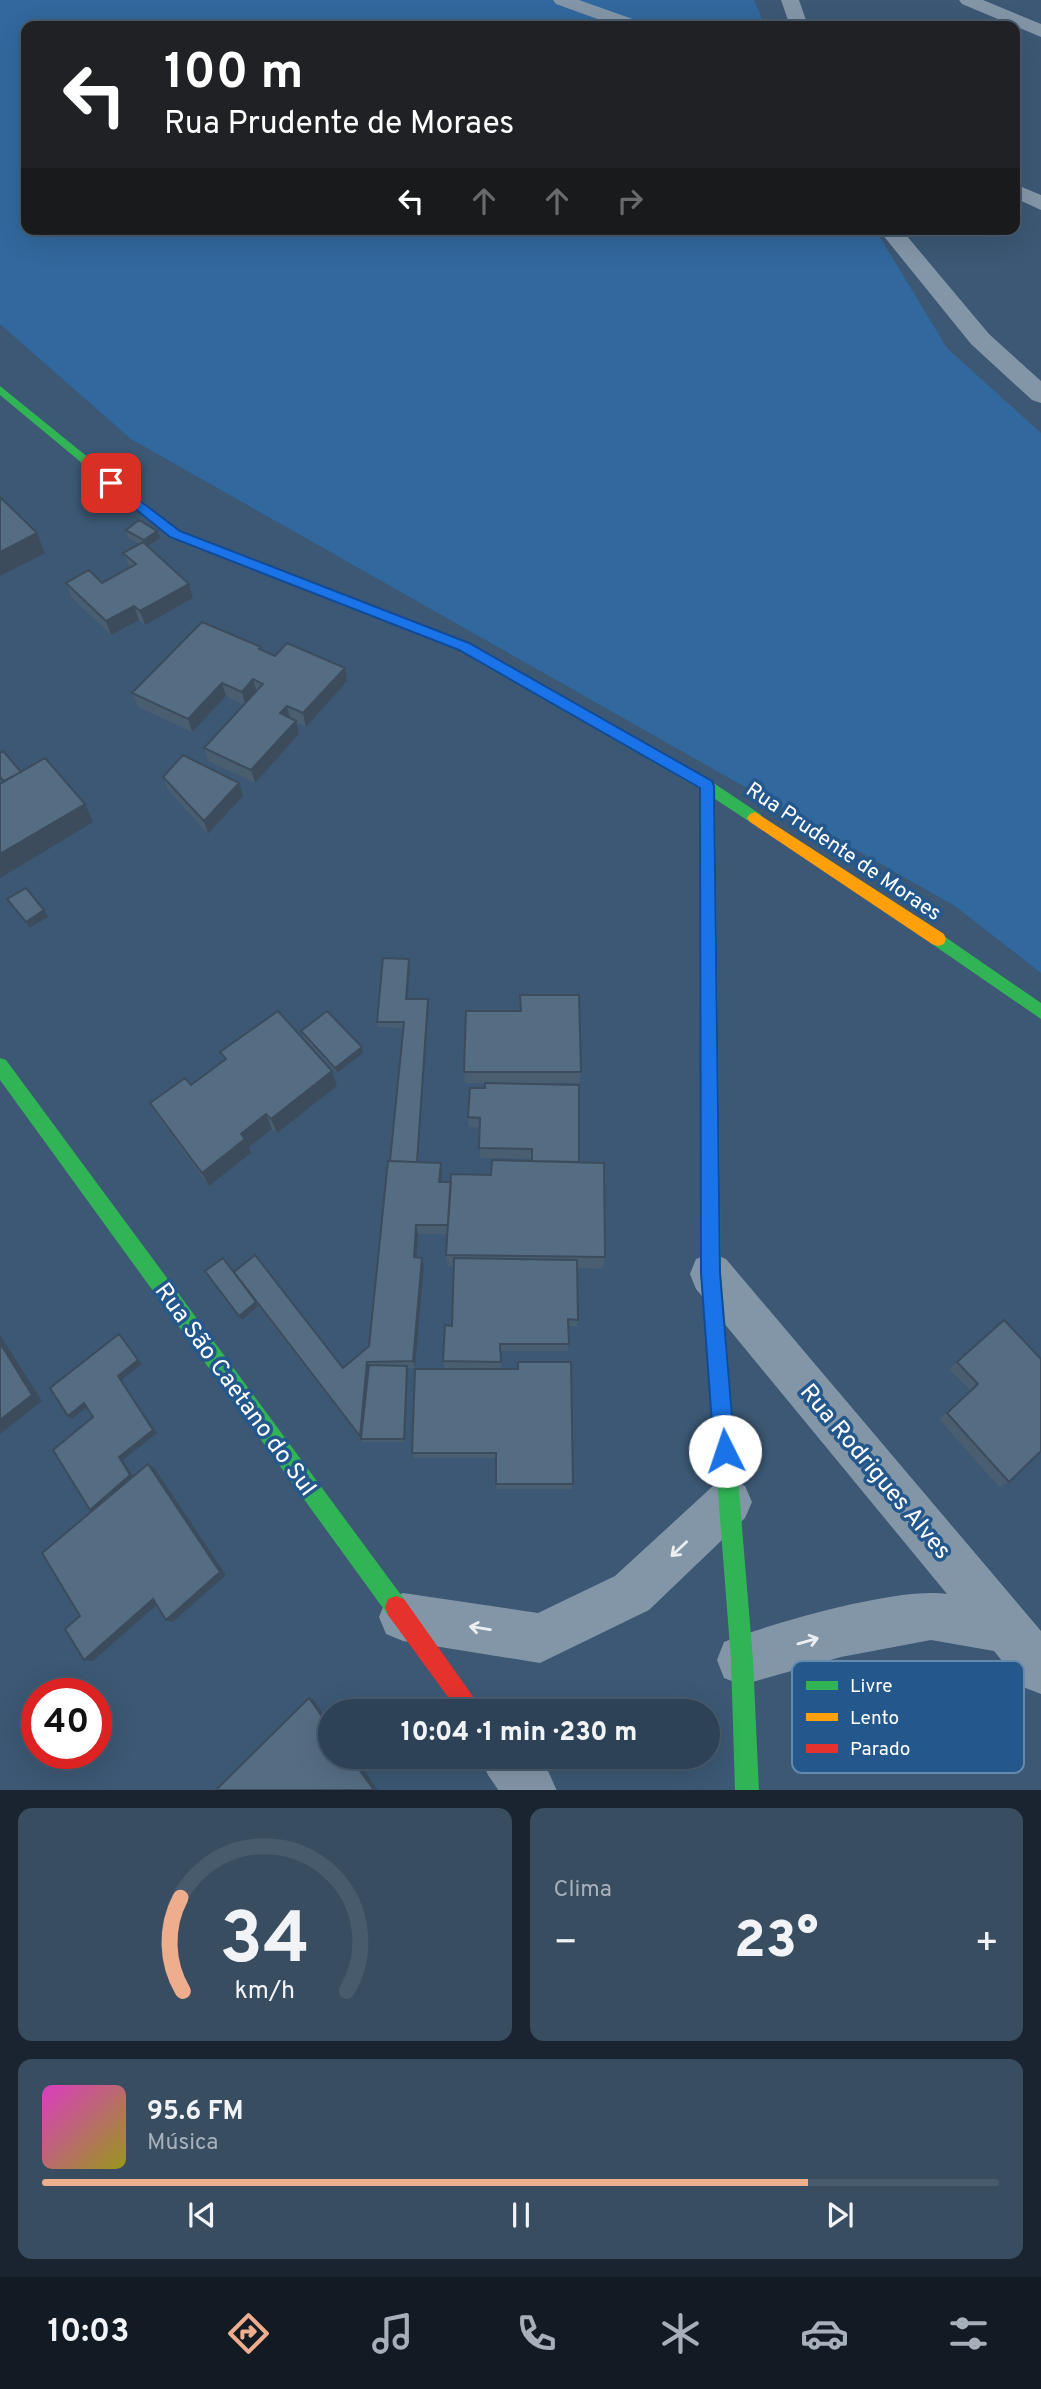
<!DOCTYPE html>
<html lang="pt">
<meta charset="utf-8">
<style>
:root{--surface:#2d4257;--page:#394d61;--text:#f1f3f6;--muted:#a7b0ba;--line:#485b6d;--accent:#eead8d}
body{margin:0;font-family:Overpass,sans-serif;background:var(--page);color:var(--text);height:100vh;display:flex;flex-direction:column;font-size:26px;white-space:nowrap}
*{box-sizing:border-box;margin:0}
p{font-size:23px;color:var(--muted)}
.icon{flex:none;width:38px;height:38px;fill:none;stroke:currentColor;stroke-width:2;stroke-linecap:round;stroke-linejoin:round}
.map{position:relative;height:1790px;overflow:hidden}
.panel{display:flex;flex-direction:column;gap:18px;padding:18px;background:#192430;flex:1}
.panel>*{flex:none}
.banner{position:absolute;left:21px;top:21px;width:999px;height:214px;border-radius:14px;box-shadow:0 7px 28px #0002,0 0 0 2px var(--line);background:#202124;color:#fff;overflow:hidden}
.speed{position:absolute;left:21px;top:1678px;display:flex;gap:14px;font-size:35px;font-weight:700;text-align:center}
.speed>*{display:grid;place-content:center;width:91px;height:91px;border-radius:50%;background:var(--surface);box-shadow:0 7px 28px #0002,0 0 0 2px var(--line);line-height:1}
.speed .limit{border:10px solid #d22;background:#fff;color:#111}
.pin{position:absolute;display:grid;place-items:center;width:60px;height:60px;color:#fff;margin:-30px;border-radius:14px;box-shadow:0 4px 10px #0006}
.me{position:absolute;width:77px;margin:-38px;rotate:356deg;stroke-linejoin:round;filter:drop-shadow(0 0 5px #0008)}
.turn{display:flex;align-items:center;gap:24px;height:147px;padding:0 28px;font-size:32px}
.turn .icon{width:91px;height:91px;stroke-width:2.5}
.turn b{display:block;font-size:49px;line-height:60px}
.lanes{display:flex;align-items:center;height:66px;padding:0 28px;background:#0003;justify-content:center;gap:35px;direction:ltr}
.lanes .off{opacity:.35}
.big{font-size:52px;font-weight:800;line-height:1.1}
.panel .card{flex:1;display:flex;flex-direction:column;justify-content:center;gap:10px;min-width:0;padding:0 24px;border-radius:14px;background:var(--page)}
.panel .dial{align-items:center;gap:0}
.dial svg{height:182px;overflow:visible;fill:none;stroke:var(--line);stroke-width:7;stroke-linecap:round;text-anchor:middle}
.dial text{fill:var(--text);stroke:none}
.song{display:flex;align-items:center;gap:21px}
.cover{width:84px;height:84px;border-radius:10px;background:linear-gradient(135deg,hsl(310 70% 55%),hsl(60 70% 35%))}
.played{height:7px;border-radius:4px;background:linear-gradient(90deg,var(--accent) 80%,var(--line) 80%)}
.keys{display:flex;justify-content:space-around;direction:ltr}
.heat{display:flex;justify-content:space-between;align-items:center;font-size:38px;direction:ltr}
.panel .tiles{flex:1;display:grid;gap:18px;grid-template-columns:1fr 1fr}
.card:last-child{grid-column:span 2}
.trip{position:absolute;left:318px;top:1699px;width:402px;height:70px;border-radius:35px;background:var(--surface);box-shadow:0 7px 28px #0002,0 0 0 2px var(--line);font-weight:800;line-height:70px;text-align:center}
.menu{display:flex;height:112px;justify-content:space-around;align-items:center;background:#121a23;color:var(--muted)}
.menu .icon{width:49px;height:49px}
.menu .selected{color:var(--accent)}
.menu b{font-size:32px;color:var(--text)}
.map>svg:first-child{display:block}
</style>
<div class="map">
<svg width="1041" height="1791" viewBox="0 0 1041 1791">
<rect width="100%" height="100%" fill="#3c5874"/>
<path fill="#31689d" d="M 0,0 L 754,0 L 765,26 L 26,26 L 26,229 L 875,229 L 947,348 L 1041,433 L 1041,973 L 955,906 L 131,439 L 0,324 Z"/>
<g fill="none" stroke-linecap="round" stroke-linejoin="round">
<path fill="#8396a8" fill-rule="evenodd" d="M 553,0 L 579,0 L 641,22 L 643,26 L 617,26 L 556,4 Z
M 781,0 L 799,0 L 808,26 L 790,26 Z
M 959,0 L 983,0 L 1041,24 L 1041,37 L 962,4 Z
M 1015,184 L 1041,195 L 1041,210 L 1015,198 Z
M 878,229 L 901,229 L 989,334 L 1041,381 L 1041,403 L 1032,400 L 971,344 Z
M 711,1253 L 726,1259 L 1041,1631 L 1041,1694 L 1023,1687 L 994,1651 L 931,1640 L 841,1657 L 742,1685 L 724,1678 L 717,1660 L 724,1642 C 771,1623 900,1586 947,1594 L 696,1289 L 690,1274 L 696,1259 Z
M 729,1479 L 745,1486 L 752,1502 L 745,1518 L 649,1610 L 540,1663 L 403,1641 L 386,1634 L 379,1617 L 386,1600 L 403,1593 L 538,1613 L 615,1576 L 713,1486 Z
M 480,1757 L 538,1757 L 549,1773 L 557,1791 L 499,1791 L 488,1775 Z"/>
<path fill="#30b455" fill-rule="evenodd" d="M 0,386 L 179,531 L 469,644 L 712,782 L 760,814 L 763,818 L 760,822 L 750,822 L 715,799 L 721,1274 L 753,1660 L 759,1791 L 735,1791 L 731,1660 L 701,1274 L 700,789 L 459,650 L 171,537 L 0,395 Z
M 938,932 L 1041,1003 L 1041,1019 L 932,944 L 930,939 L 932,934 Z
M 0,1058 L 6,1060 L 404,1599 L 407,1607 L 404,1615 L 396,1618 L 388,1615 L 0,1080 Z"/>
<path fill="#ff9f0a" fill-rule="evenodd" d="M 755,812 L 944,934 L 946,939 L 944,944 L 938,946 L 932,944 L 750,822 L 747,818 L 750,814 Z"/>
<path fill="#e5322d" fill-rule="evenodd" d="M 396,1596 L 404,1599 L 484,1712 L 459,1712 L 388,1615 L 385,1607 L 388,1599 Z"/>
</g>
<path fill="#495e71" d="M 126,530 L 157,531 L 160,538 L 148,547 L 189,584 L 193,598 L 145,625 L 139,620 L 111,635 L 71,597 L 66,583 L 102,583 L 130,568 L 123,553 L 140,544 L 128,538 Z
M 261,647 L 262,650 L 275,656 L 345,668 L 347,681 L 306,727 L 296,722 L 299,734 L 255,783 L 208,761 L 204,748 L 243,705 L 226,696 L 192,732 L 138,707 L 132,693 Z
M 163,777 L 243,796 L 208,834 L 168,790 Z
M 409,959 L 410,965 L 407,999 L 428,999 L 429,1005 L 418,1162 L 442,1172 L 441,1182 L 451,1182 L 491,1175 L 532,1161 L 532,1159 L 480,1158 L 480,1128 L 469,1127 L 468,1117 L 470,1088 L 579,1162 L 605,1257 L 603,1269 L 577,1268 L 578,1320 L 577,1327 L 569,1326 L 568,1351 L 501,1351 L 501,1369 L 445,1368 L 443,1361 L 452,1326 L 454,1267 L 448,1266 L 446,1255 L 447,1234 L 418,1234 L 417,1257 L 424,1266 L 415,1368 L 408,1368 L 405,1442 L 363,1442 L 258,1306 L 242,1320 L 205,1271 L 235,1274 L 343,1368 L 369,1346 L 403,1028 L 378,1027 L 377,1022 Z
M 520,1011 L 581,1072 L 580,1083 L 465,1083 L 464,1072 Z
M 301,1031 L 362,1047 L 363,1053 L 337,1073 L 303,1037 Z
M 220,1052 L 332,1071 L 337,1086 L 277,1133 L 272,1129 L 249,1147 L 251,1153 L 209,1186 L 158,1117 L 150,1103 L 191,1085 L 224,1060 Z
M 1004,1320 L 1009,1482 L 999,1487 L 939,1419 L 970,1390 L 949,1369 Z
M 415,1369 L 573,1484 L 572,1489 L 496,1489 L 496,1458 L 414,1458 L 412,1453 Z"/>
<path fill="#3c4c5c" d="M 157,531 L 160,538 L 147,547 L 144,540 Z
M 37,533 L 45,553 L 0,576 L 0,552 Z
M 189,584 L 193,598 L 145,625 L 140,611 Z
M 134,606 L 139,620 L 111,635 L 106,621 Z
M 345,668 L 347,681 L 306,727 L 303,713 Z
M 253,679 L 257,693 L 245,705 L 242,692 Z
M 222,683 L 226,696 L 192,732 L 188,719 Z
M 287,706 L 290,719 L 280,713 Z
M 296,721 L 299,734 L 255,783 L 251,770 Z
M 239,783 L 243,796 L 208,834 L 204,821 Z
M 85,804 L 93,822 L 0,878 L 0,854 Z
M 44,910 L 48,917 L 29,928 L 26,922 Z
M 409,959 L 410,965 L 407,1005 L 406,999 Z
M 428,999 L 429,1005 L 417,1172 L 416,1167 Z
M 362,1047 L 363,1053 L 337,1073 L 335,1068 Z
M 332,1071 L 337,1086 L 277,1133 L 271,1119 Z
M 266,1114 L 272,1129 L 249,1147 L 251,1153 L 209,1186 L 202,1173 L 241,1134 Z
M 441,1163 L 442,1172 L 441,1191 L 439,1182 Z
M 416,1225 L 418,1234 L 416,1266 L 414,1257 Z
M 422,1258 L 424,1266 L 415,1368 L 413,1361 Z
M 256,1302 L 258,1306 L 242,1320 L 239,1316 Z
M 119,1334 L 142,1364 L 121,1380 L 157,1433 L 123,1460 L 134,1478 L 95,1512 L 90,1510 L 119,1457 L 118,1376 Z
M 0,1335 L 42,1401 L 0,1434 Z
M 367,1362 L 370,1369 L 361,1439 L 360,1436 Z
M 407,1366 L 408,1369 L 405,1442 L 404,1439 Z
M 84,1403 L 88,1406 L 72,1419 L 68,1416 Z
M 148,1464 L 155,1469 L 226,1575 L 173,1622 L 166,1620 Z
M 153,1599 L 161,1601 L 93,1661 L 84,1660 Z
M 309,1698 L 313,1699 L 331,1724 L 331,1729 Z
M 350,1757 L 355,1757 L 378,1790 L 374,1790 Z"/>
<path fill="#556d83" stroke="#3c4c5c" stroke-width="2" d="M 0,497 L 37,533 L 0,552 Z
M 139,520 L 157,531 L 144,540 L 126,530 Z
M 143,542 L 189,584 L 140,611 L 134,606 L 106,621 L 66,583 L 89,570 L 102,583 L 136,564 L 123,553 Z
M 202,622 L 261,647 L 259,649 L 275,656 L 287,643 L 345,668 L 303,713 L 287,706 L 280,713 L 296,721 L 251,770 L 204,748 L 263,684 L 253,679 L 242,692 L 222,683 L 188,719 L 132,693 Z
M 3,751 L 21,772 L 4,781 L 0,777 L 0,753 Z
M 183,755 L 239,783 L 204,821 L 163,777 Z
M 45,758 L 85,804 L 0,854 L 0,784 Z
M 26,888 L 44,910 L 26,922 L 7,899 Z
M 383,958 L 409,959 L 406,999 L 428,999 L 417,1162 L 390,1161 L 404,1022 L 377,1022 Z
M 520,995 L 579,995 L 581,1072 L 464,1072 L 466,1011 L 521,1011 Z
M 278,1011 L 332,1071 L 271,1119 L 266,1114 L 241,1134 L 245,1139 L 202,1173 L 150,1103 L 185,1078 L 191,1085 L 226,1059 L 220,1052 Z
M 327,1011 L 362,1047 L 335,1068 L 301,1031 Z
M 485,1083 L 579,1085 L 579,1162 L 532,1161 L 532,1149 L 479,1148 L 480,1118 L 468,1117 L 470,1088 L 485,1088 Z
M 492,1160 L 604,1163 L 605,1257 L 446,1255 L 451,1174 L 491,1175 Z
M 388,1161 L 441,1163 L 439,1182 L 451,1182 L 448,1225 L 416,1225 L 414,1257 L 422,1258 L 413,1361 L 367,1362 L 360,1436 L 234,1272 L 255,1255 L 343,1368 L 369,1346 Z
M 223,1258 L 256,1302 L 239,1316 L 205,1271 Z
M 454,1258 L 577,1260 L 578,1320 L 568,1319 L 569,1344 L 500,1344 L 501,1362 L 443,1361 L 445,1325 L 452,1326 Z
M 1004,1320 L 1041,1359 L 1041,1451 L 1009,1482 L 947,1413 L 978,1384 L 957,1362 Z
M 119,1334 L 138,1360 L 118,1376 L 153,1430 L 119,1457 L 130,1475 L 90,1510 L 53,1450 L 93,1417 L 84,1403 L 68,1416 L 50,1388 Z
M 0,1343 L 32,1395 L 0,1420 Z
M 518,1362 L 571,1362 L 573,1484 L 496,1484 L 496,1453 L 412,1453 L 415,1369 L 518,1369 Z
M 369,1365 L 407,1366 L 404,1439 L 361,1439 Z
M 148,1464 L 220,1572 L 166,1620 L 153,1599 L 84,1660 L 65,1629 L 80,1616 L 42,1553 Z
M 309,1698 L 331,1729 L 331,1757 L 350,1757 L 374,1790 L 216,1790 Z"/>
<defs><path id="oneway-shaft" d="M-6 0H5M1.5-3L5.5 0L1.5 3" fill="none" stroke-width="1.6" stroke-linecap="round" stroke-linejoin="round" transform="scale(1.75)"/></defs>
<g stroke="#eceff2">
<use href="#oneway-shaft" transform="translate(679 1549) rotate(137)"/>
<use href="#oneway-shaft" transform="translate(480 1628) rotate(-171)"/>
<use href="#oneway-shaft" transform="translate(808 1641) rotate(-16)"/>
</g>
<path fill="#1a73e8" stroke="#114b97" stroke-width="2" d="M 111,479 L 180,531 L 469,643 L 712,781 L 714,786 L 720,1273 L 735,1451 L 732,1459 L 725,1462 L 717,1459 L 714,1451 L 701,1273 L 700,788 L 459,650 L 170,537 L 107,486 L 105,483 Z"/>
<g text-anchor="middle" stroke-width="7" stroke-linejoin="round" paint-order="stroke">
<g font-size="21" fill="#fff" stroke="#24588c">
<text transform="translate(844 851) rotate(34)" y="7">Rua Prudente de Moraes</text>
</g>
<g font-size="24" fill="#fff" stroke="#24588c">
<text transform="translate(236 1389) rotate(54)" y="8">Rua São Caetano do Sul</text>
<text transform="translate(876 1471) rotate(50)" y="8">Rua Rodrigues Alves</text>
</g>
</g>
<rect x="792" y="1661" width="232" height="112" rx="10" fill="#24588c" stroke="#668aae" stroke-width="2"/>
<rect x="806" y="1681" width="32" height="9" fill="#30b455"/>
<rect x="806" y="1713" width="32" height="8" fill="#ff9f0a"/>
<rect x="806" y="1744" width="32" height="9" fill="#e5322d"/>
<g font-size="19" fill="#fff">
<text x="850" y="1692">Livre</text>
<text x="850" y="1724">Lento</text>
<text x="850" y="1755">Parado</text>
</g>
</svg>
<div class="speed"><div class="limit">40</div></div>
<div class="pin" style="left:111px;top:483px;background:#d93025"><svg class="icon" aria-label="arrive" viewBox="0 0 24 24"><path d="M6 21V4h12l-3 4 3 4H6"/></svg></div>
<svg class="me" style="left:725px;top:1451px" viewBox="-20 -20 40 40"><circle r="19" fill="#fff"/><path d="M0-13L10 11 0 6-10 11z" fill="#1a73e8"/></svg>
<div class="trip">10:04 · 1 min · 230 m</div>
<div class="banner">
<div class="turn"><svg class="icon" aria-label="left" viewBox="0 0 24 24"><path d="M17 20v-9H6M10 6l-5 5 5 5"/></svg><div><b>100 m</b>Rua Prudente de Moraes</div></div>
<div class="lanes"><svg class="icon" aria-label="left" viewBox="0 0 24 24"><path d="M17 20v-9H6M10 6l-5 5 5 5"/></svg><svg class="icon off" aria-label="ahead" viewBox="0 0 24 24"><path d="M12 20V5M6 11l6-6 6 6"/></svg><svg class="icon off" aria-label="ahead" viewBox="0 0 24 24"><path d="M12 20V5M6 11l6-6 6 6"/></svg><svg class="icon off" aria-label="right" viewBox="0 0 24 24"><path d="M7 20v-9h11M14 6l5 5-5 5"/></svg></div>
</div>
</div>
<section class="panel">
<div class="tiles">
<div class="card dial"><svg viewBox="0 0 100 80">
<path d="M14 69A42 42 0 1 1 86 69"/>
<path d="M14 69A42 42 0 0 1 13 28" stroke="#eead8d"/>
<text x="50" y="56" font-size="32" font-weight="700">34</text>
<text x="50" y="72" font-size="11">km/h</text>
</svg></div>
<div class="card"><p>Clima</p>
<div class="heat"><a>−</a><b class="big">23°</b><a>+</a></div>
</div>
<div class="card">
<div class="song"><i class="cover"></i><div><b>95.6 FM</b><p>Música</p></div></div>
<div class="played"></div>
<div class="keys"><svg class="icon" aria-label="previous" viewBox="0 0 24 24"><path d="M18 5L8 12l10 7zM5 5v14"/></svg><svg class="icon" aria-label="pause" viewBox="0 0 24 24"><path d="M8 5v14M16 5v14"/></svg><svg class="icon" aria-label="next" viewBox="0 0 24 24"><path d="M6 5l10 7-10 7zM19 5v14"/></svg></div>
</div>
</div>
</section>
<nav class="menu">
<b>10:03</b>
<svg class="icon selected" aria-label="directions" viewBox="0 0 24 24"><path d="M12 3l9 9-9 9-9-9zM9 14v-3h6M13 9l2 2-2 2"/></svg>
<svg class="icon" aria-label="music" viewBox="0 0 24 24"><path d="M9 18V5l10-2v13"/><circle cx="6" cy="18" r="3"/><circle cx="16" cy="16" r="3"/></svg>
<svg class="icon" aria-label="phone" viewBox="0 0 24 24"><path d="M5 4h4l2 5-3 2q2 4 5 5l2-3 5 2v4C11 20 4 13 5 4z"/></svg>
<svg class="icon" aria-label="climate" viewBox="0 0 24 24"><path d="M12 3v18M4 7l16 10M4 17L20 7"/></svg>
<svg class="icon" aria-label="car" viewBox="0 0 24 24"><path d="M5 17H2v-5l4-1 3-4h7l3 4 3 1v5h-3M9 17h6M6 11h13"/><circle cx="7" cy="17" r="2"/><circle cx="17" cy="17" r="2"/></svg>
<svg class="icon" aria-label="filters" viewBox="0 0 24 24"><path d="M4 7h16M4 17h16"/><circle cx="9" cy="7" r="2"/><circle cx="15" cy="17" r="2"/></svg>
</nav>
